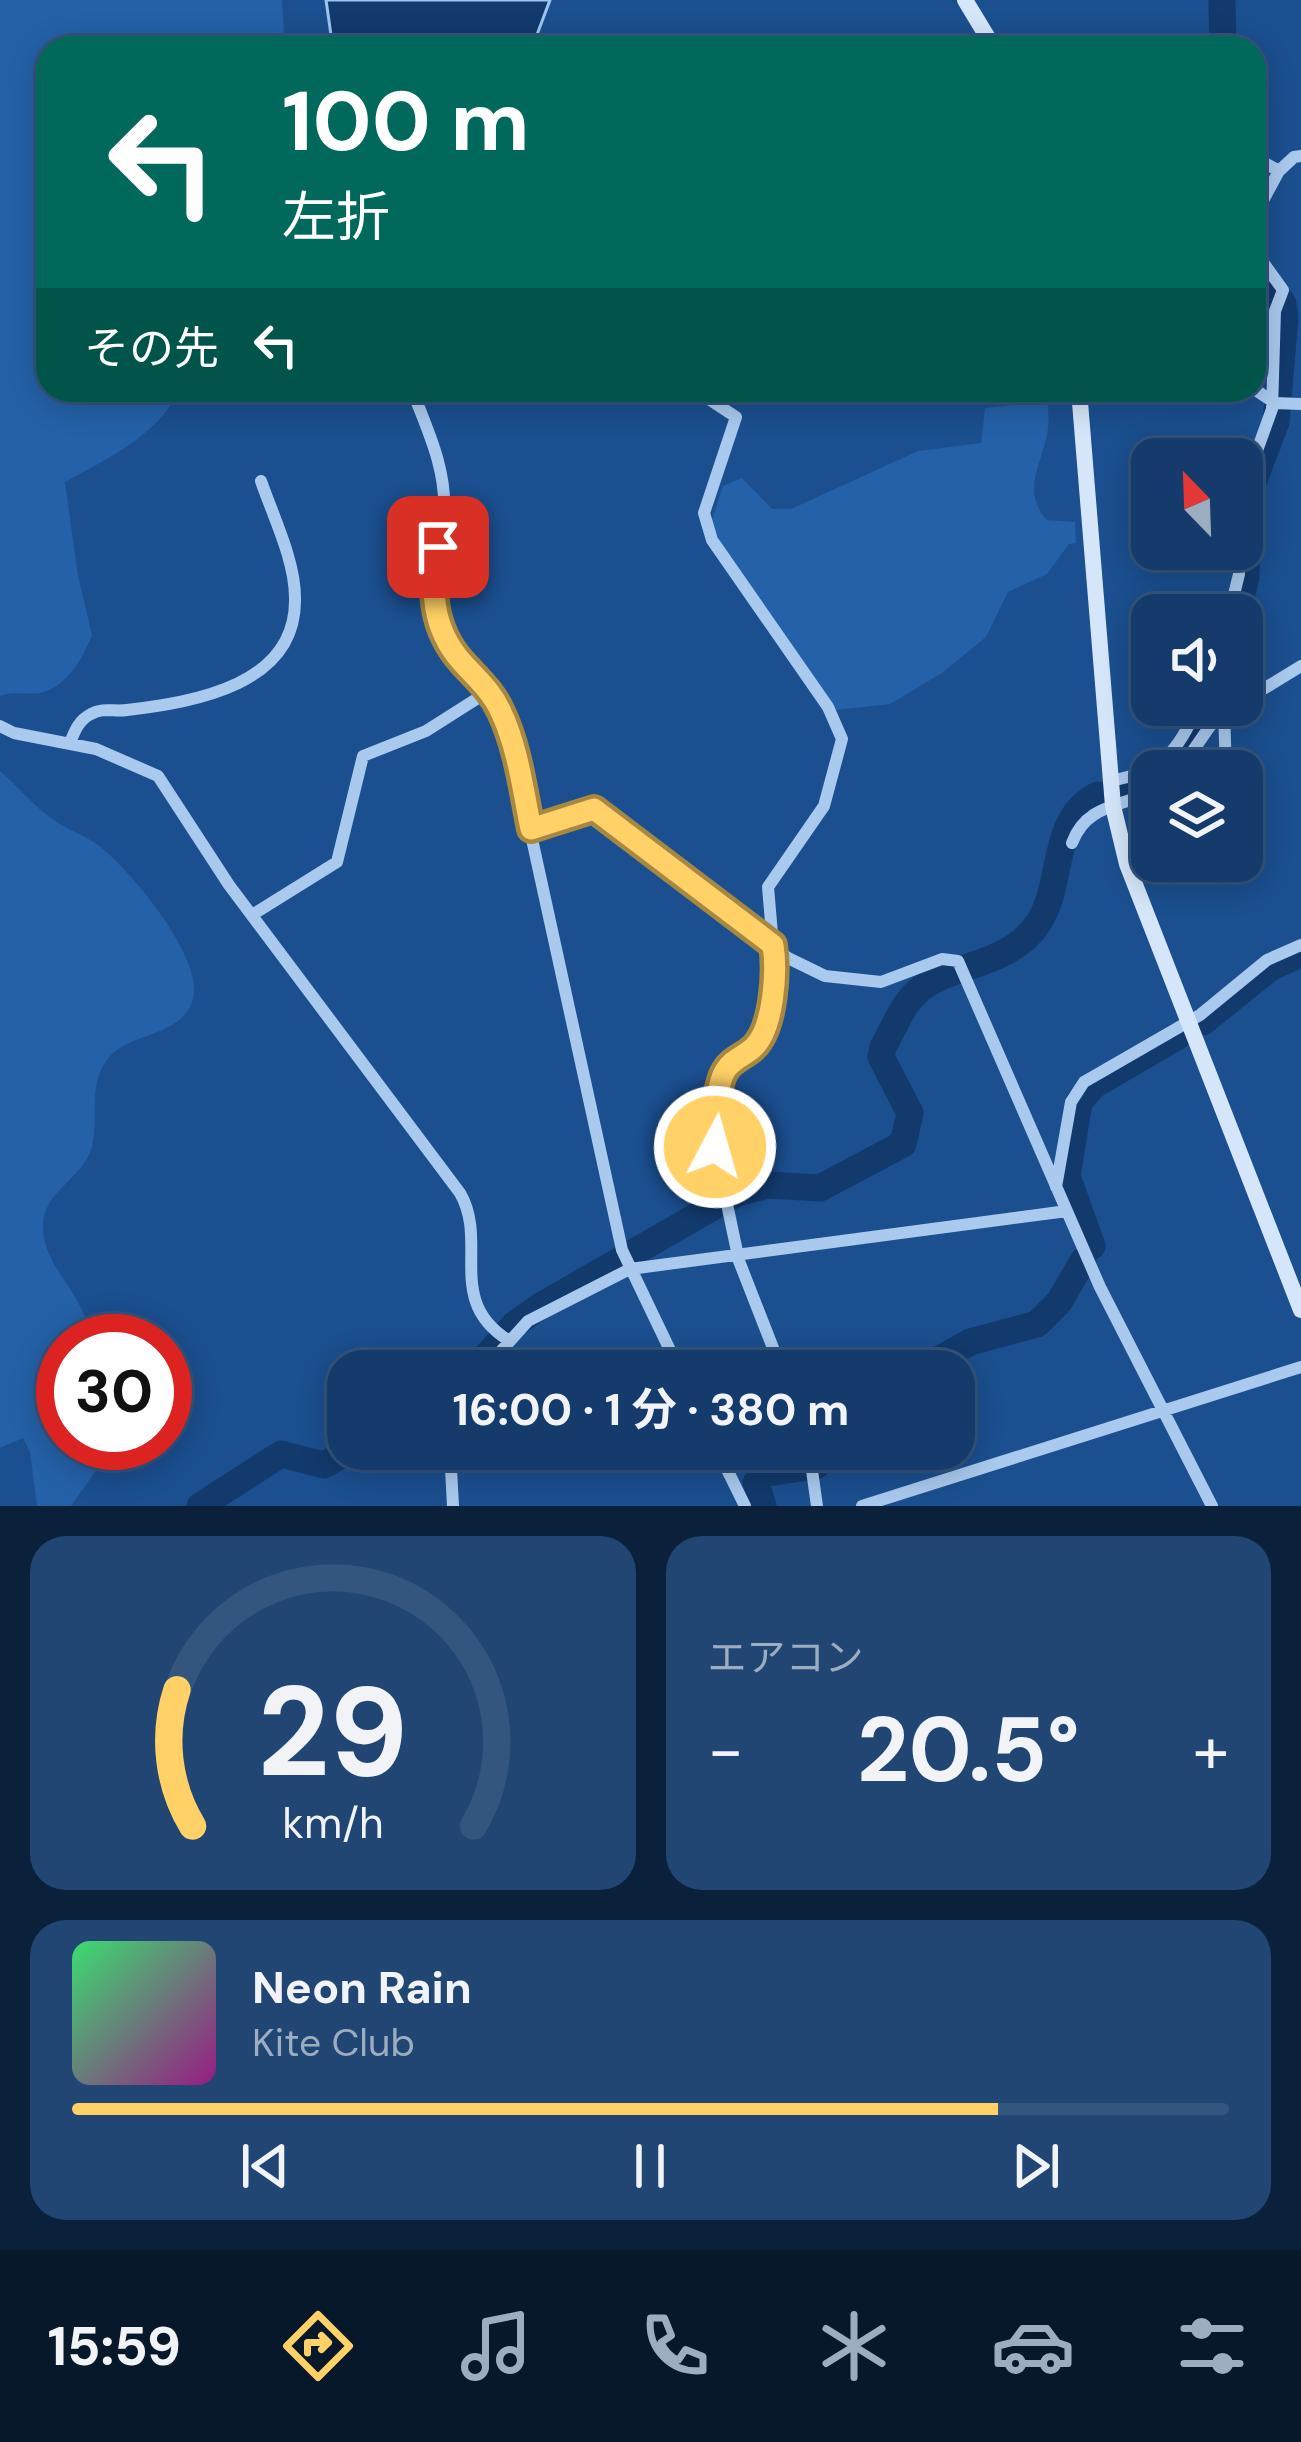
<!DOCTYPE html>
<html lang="ja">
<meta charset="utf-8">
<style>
:root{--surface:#143b6b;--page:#214673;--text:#f1f3f6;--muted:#9dadc1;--line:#33557e;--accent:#ffd166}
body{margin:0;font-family:"DM Sans","Noto Sans JP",sans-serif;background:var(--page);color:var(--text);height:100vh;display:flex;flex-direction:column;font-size:45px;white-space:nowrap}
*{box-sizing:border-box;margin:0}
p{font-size:39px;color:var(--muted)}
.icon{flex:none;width:66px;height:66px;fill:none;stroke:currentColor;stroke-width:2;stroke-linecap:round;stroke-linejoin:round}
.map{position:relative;height:1506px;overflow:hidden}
.details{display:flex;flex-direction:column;gap:30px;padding:30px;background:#0b203b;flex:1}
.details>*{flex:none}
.hud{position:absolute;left:36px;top:36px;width:1230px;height:366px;border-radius:36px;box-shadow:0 6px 30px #0003,0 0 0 3px var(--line);background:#00695c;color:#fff;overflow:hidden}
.needle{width:78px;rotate:337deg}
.fabs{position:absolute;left:1131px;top:438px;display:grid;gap:24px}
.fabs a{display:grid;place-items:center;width:132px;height:132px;border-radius:24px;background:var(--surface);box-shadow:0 6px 30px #0003,0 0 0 3px var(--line);font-size:60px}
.speed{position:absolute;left:36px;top:1314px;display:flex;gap:24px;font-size:60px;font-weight:700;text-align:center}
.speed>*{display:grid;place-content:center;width:156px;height:156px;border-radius:50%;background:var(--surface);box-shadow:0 6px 30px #0003,0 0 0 3px var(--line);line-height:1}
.speed .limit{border:18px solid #d22;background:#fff;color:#111}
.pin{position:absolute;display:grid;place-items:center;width:102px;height:102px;color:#fff;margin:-51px;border-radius:24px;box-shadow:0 6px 18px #0006}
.me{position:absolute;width:132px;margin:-66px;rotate:6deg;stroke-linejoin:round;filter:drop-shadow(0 0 9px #0008)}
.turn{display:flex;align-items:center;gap:42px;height:252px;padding:0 48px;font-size:54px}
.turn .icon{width:156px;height:156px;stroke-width:2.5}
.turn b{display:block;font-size:84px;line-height:102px}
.then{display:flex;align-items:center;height:114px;padding:0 48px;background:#0003;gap:24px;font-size:45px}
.big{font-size:90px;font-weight:700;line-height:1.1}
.details .tile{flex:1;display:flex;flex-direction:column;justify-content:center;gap:18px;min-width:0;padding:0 42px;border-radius:36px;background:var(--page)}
.details .dial{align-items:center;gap:0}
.dial svg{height:312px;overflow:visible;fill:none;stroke:var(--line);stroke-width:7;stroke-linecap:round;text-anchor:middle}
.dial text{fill:var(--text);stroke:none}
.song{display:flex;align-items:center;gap:36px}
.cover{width:144px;height:144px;border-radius:18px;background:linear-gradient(135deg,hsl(140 70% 55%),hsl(310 70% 35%))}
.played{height:12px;border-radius:6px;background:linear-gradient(90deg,var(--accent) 80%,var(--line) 80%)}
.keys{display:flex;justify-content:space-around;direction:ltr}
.heat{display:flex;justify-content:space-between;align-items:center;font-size:66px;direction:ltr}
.details .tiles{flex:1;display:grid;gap:30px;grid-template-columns:1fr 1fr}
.tile:last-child{grid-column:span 2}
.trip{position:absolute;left:327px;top:1350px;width:648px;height:120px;border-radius:36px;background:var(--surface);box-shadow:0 6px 30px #0003,0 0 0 3px var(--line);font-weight:700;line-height:120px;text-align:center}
.menu{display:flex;height:192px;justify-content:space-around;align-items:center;background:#08182b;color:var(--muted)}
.menu .icon{width:84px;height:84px}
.menu .active{color:var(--accent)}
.menu b{font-size:54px;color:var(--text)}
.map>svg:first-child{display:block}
</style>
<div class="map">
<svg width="1301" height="1506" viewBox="0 0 1301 1506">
<rect width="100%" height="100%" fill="#1b4f8f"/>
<path fill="#2461a8" d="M 0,0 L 282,0 L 285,48 L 48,48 L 48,390 L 180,390 C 156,436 109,458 65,482 L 78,576 L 92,635 C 83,658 67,687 40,693 C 26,695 14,691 0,696 Z
M 1024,390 L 1048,390 C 1046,403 1050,416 1048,429 C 1043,463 1020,491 1047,520 L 1075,522 L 1076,543 L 1069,544 L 1047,574 L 1008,592 L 986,637 L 942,673 L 890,704 L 836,710 L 731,563 L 711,523 L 723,486 L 742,478 L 772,509 L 791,509 L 918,451 L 981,443 L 985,408 L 1013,405 Z
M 0,771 C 18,786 34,807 54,820 C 66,829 81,834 94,842 C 127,865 205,958 193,999 C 182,1039 126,1031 106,1061 C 87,1088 100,1122 91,1150 C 81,1179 43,1193 43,1225 C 43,1259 66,1278 80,1306 C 86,1316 88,1330 91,1341 L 63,1341 L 63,1443 L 109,1443 L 103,1461 L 71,1506 L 37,1506 L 30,1452 L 23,1438 L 0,1448 Z"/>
<path fill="#123a6d" stroke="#9cc4f0" stroke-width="3" d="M 326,0 L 550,0 L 532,48 L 328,48 L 332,42 Z"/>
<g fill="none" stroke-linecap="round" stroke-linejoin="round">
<path stroke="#123a6d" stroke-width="27" d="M 1222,0 L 1223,48
M 1236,615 L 1246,578 L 1247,498 L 1276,422 L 1285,317 L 1283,304 L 1254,264
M 1163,771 L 1188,745 L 1206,705
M 1123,789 L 1152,780
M 1203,1022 L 1271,967 L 1301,954
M 1092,1246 L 1067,1176 L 1079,1102 L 1094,1085 L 1178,1036
M 473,1371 L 515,1324 L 539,1307 L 737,1193 L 768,1185 L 820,1188 L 903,1144 L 910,1113 L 881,1057 L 883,1047 C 893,1030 902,1005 917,992 C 949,963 1006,968 1037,925 C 1065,886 1049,818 1098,795
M 919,1371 L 970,1342 L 1037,1324 L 1059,1302 L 1083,1261
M 200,1506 L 281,1454 L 324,1465 L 352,1449
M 763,1506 L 756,1483 L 761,1474 L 816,1466 L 834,1449"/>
<path stroke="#a9c9ee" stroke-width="12" d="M 1131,43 L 1134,48
M 1254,157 L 1279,171 L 1294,157 L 1301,156
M 1254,217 L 1279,171
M 1254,389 L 1275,403 L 1301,404
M 412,390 C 428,431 447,470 444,515 C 441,547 429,575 435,607 C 443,655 488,681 507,725 L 622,1250 L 680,1371
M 695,390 L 736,417 L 704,513 L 712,540 L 828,707 L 842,739 L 824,806 L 768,887 L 776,981 L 757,1045 L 734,1061 L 722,1077 L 715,1147 L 739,1261 L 782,1371
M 1242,492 L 1272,409 L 1275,311 L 1283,290 L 1254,250
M 1229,615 L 1239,574 L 1238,549
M 1242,702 L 1301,666
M 1224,712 L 1226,771
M 0,726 L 14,733 L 96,749 L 158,776 L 229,885 L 460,1193 C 489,1243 445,1300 508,1340
M 70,743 C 75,730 79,720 91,714 C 103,707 114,712 127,710 C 195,702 297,685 295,598 C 295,560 273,516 261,481
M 1179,771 L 1210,726 L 1237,705
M 1109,781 C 1160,773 1179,752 1198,705
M 531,829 L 594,809 L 788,958 L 825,976 L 881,982 L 942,959 L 958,961 L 1100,1287 L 1212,1506
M 1072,843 C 1086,805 1119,807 1152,792
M 252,915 L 337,862 L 363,756 L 426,731 L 489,691
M 1056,1187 L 1071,1102 L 1084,1082 L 1200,1015 L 1267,960 L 1301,945
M 483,1371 L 528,1321 L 630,1269 L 1067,1211
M 450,1449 L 453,1506
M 717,1449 L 745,1506
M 809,1449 L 817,1506
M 862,1506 L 1301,1367"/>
<path stroke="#d6e6fa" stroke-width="16" d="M 965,0 L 994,48
M 1079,390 L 1113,806 L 1127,864 L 1301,1310"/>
</g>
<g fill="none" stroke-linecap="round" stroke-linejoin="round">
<defs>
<path id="route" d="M 438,547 C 430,588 432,628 461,661 C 475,677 492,691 501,712 C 518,748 523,790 531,829 L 594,809 L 773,945 C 777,971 774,1027 754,1047 C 745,1056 732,1059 725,1071 C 714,1090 717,1125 715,1147"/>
</defs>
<use href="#route" stroke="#a68842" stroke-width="30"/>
<use href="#route" stroke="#ffd166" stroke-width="21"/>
</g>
</svg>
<div class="fabs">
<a><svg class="needle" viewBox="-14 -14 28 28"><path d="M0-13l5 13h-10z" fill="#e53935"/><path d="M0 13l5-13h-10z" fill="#9dadc1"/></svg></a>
<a><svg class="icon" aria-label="sound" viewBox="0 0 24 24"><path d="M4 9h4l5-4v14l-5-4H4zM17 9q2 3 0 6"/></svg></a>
<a><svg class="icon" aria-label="layers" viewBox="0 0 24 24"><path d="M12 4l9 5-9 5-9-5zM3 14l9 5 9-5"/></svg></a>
</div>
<div class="speed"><div class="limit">30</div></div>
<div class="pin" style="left:438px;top:547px;background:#d93025"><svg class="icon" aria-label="arrive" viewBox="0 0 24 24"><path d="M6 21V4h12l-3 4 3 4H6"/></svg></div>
<svg class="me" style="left:715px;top:1147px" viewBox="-20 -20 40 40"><circle r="17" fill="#ffd166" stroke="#fff" stroke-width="3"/><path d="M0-11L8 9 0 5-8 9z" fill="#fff"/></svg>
<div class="trip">16:00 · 1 分 · 380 m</div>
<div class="hud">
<div class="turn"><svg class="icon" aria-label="left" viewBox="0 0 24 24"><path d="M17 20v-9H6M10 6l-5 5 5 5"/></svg><div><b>100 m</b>左折</div></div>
<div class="then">その先<svg class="icon" aria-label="left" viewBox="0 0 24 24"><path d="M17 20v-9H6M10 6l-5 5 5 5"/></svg></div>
</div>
</div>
<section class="details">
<div class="tiles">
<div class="tile dial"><svg viewBox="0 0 100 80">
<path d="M14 69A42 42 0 1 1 86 69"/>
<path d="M14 69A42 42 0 0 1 10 34" stroke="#ffd166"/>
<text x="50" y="56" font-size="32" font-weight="700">29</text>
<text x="50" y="72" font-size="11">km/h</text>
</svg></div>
<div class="tile"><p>エアコン</p>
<div class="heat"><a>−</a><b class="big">20.5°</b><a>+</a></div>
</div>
<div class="tile">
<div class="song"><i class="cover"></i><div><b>Neon Rain</b><p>Kite Club</p></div></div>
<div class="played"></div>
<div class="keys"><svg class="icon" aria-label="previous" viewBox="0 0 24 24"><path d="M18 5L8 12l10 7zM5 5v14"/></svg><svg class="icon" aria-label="pause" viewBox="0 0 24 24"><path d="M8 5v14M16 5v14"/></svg><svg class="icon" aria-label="next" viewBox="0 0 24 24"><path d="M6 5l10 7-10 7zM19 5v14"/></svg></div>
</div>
</div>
</section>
<nav class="menu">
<b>15:59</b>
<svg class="icon active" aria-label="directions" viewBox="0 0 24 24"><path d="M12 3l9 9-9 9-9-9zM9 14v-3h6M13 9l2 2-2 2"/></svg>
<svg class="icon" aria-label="music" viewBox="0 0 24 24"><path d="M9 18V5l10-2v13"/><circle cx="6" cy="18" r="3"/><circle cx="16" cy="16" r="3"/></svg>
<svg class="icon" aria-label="phone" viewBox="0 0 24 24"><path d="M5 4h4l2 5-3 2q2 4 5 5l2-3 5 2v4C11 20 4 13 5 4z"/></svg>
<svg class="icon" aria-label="climate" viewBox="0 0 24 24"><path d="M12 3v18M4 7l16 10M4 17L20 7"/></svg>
<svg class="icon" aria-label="car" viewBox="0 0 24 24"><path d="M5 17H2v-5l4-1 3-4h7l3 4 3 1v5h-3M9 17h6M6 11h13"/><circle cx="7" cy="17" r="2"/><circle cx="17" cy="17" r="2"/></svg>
<svg class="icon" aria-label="filters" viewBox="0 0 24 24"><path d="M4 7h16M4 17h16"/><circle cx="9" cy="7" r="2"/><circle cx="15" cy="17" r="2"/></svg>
</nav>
